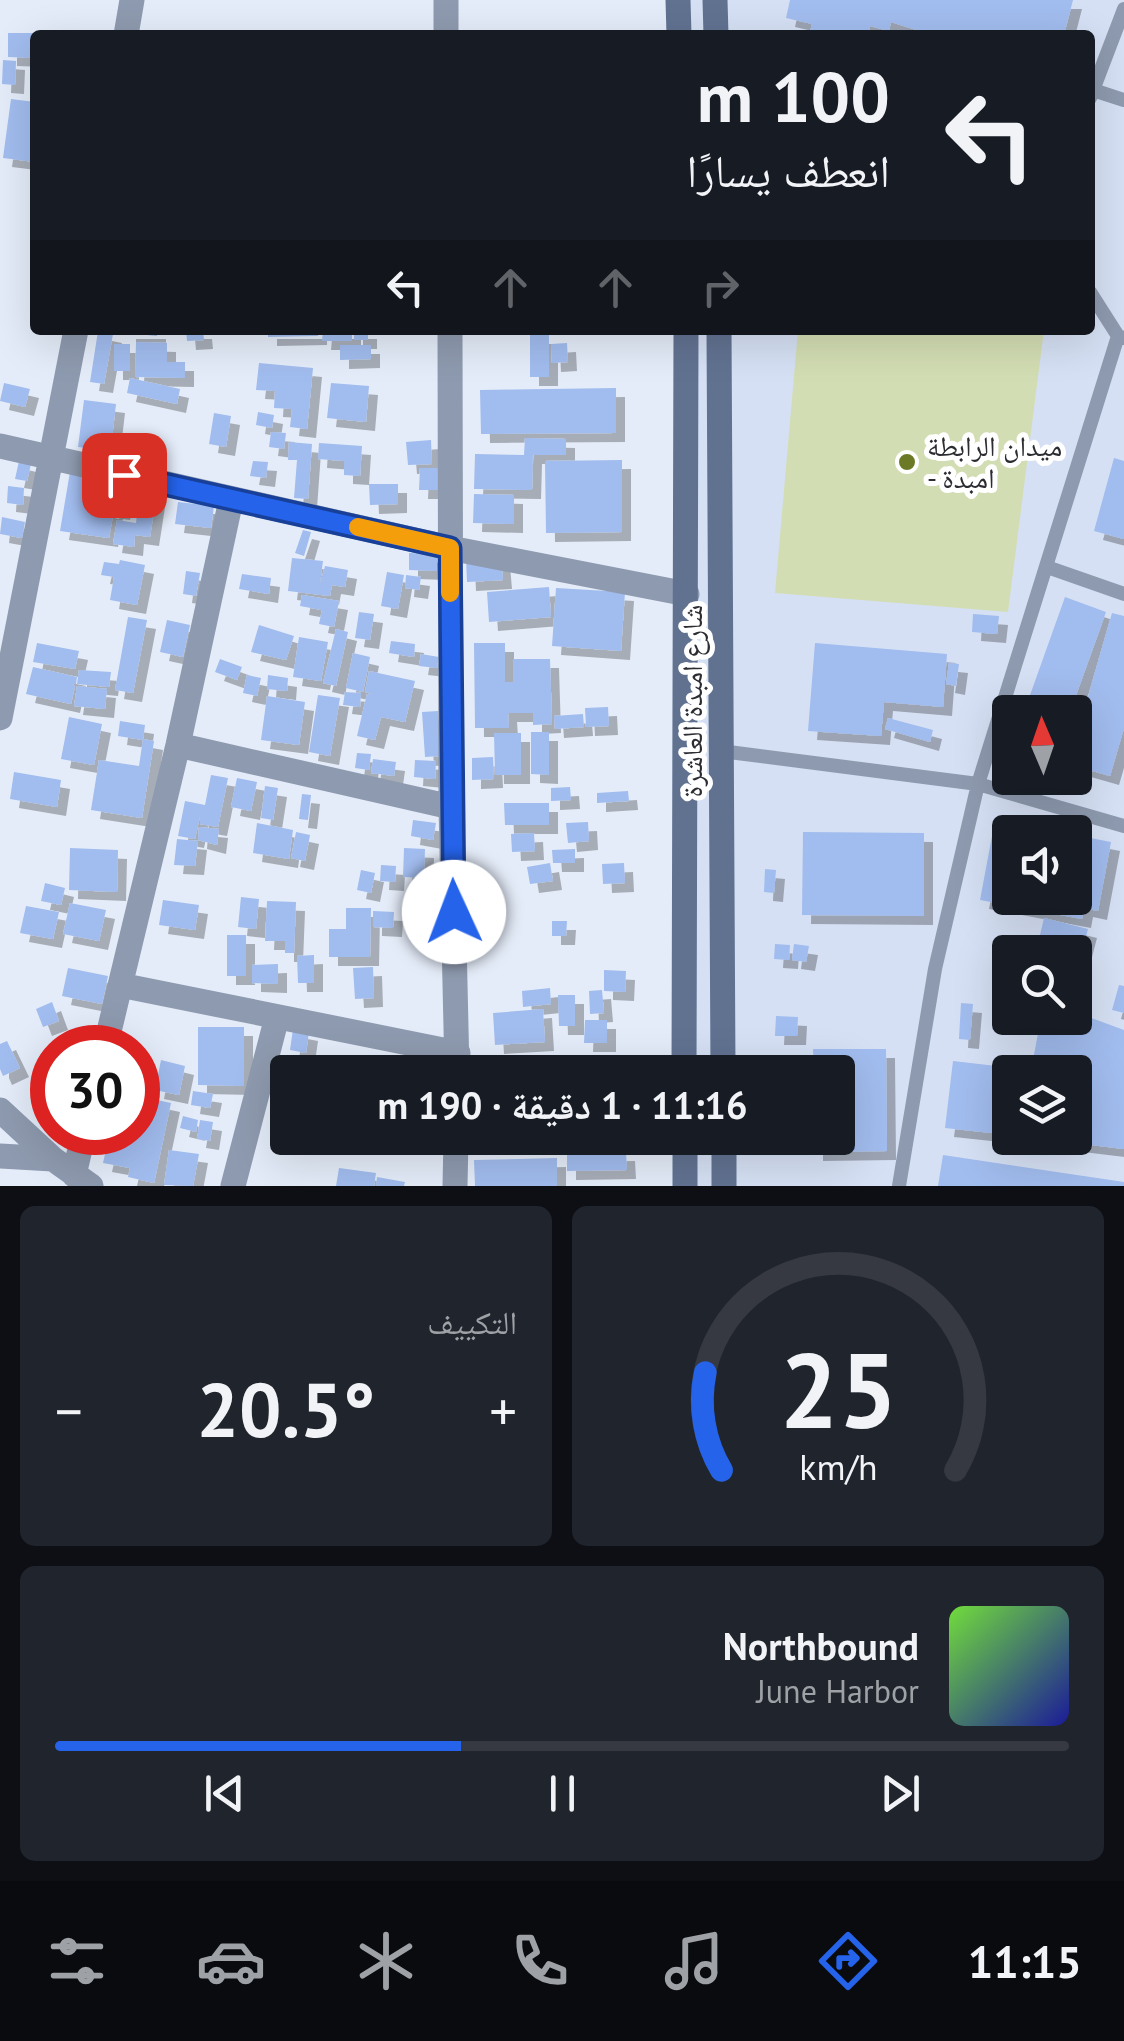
<!DOCTYPE html>
<html lang="ar">
<meta charset="utf-8">
<style>
:root{--surface:#171b24;--page:#20242c;--text:#f1f3f6;--muted:#9ea1a6;--line:#363941;--accent:#2563eb}
body{margin:0;font-family:"PT Sans","Noto Naskh Arabic",sans-serif;background:var(--page);color:var(--text);direction:rtl;height:100vh;display:flex;flex-direction:column;font-size:38px;white-space:nowrap}
*{box-sizing:border-box;margin:0}
p{font-size:32px;color:var(--muted)}
.icon{flex:none;width:55px;height:55px;fill:none;stroke:currentColor;stroke-width:2;stroke-linecap:round;stroke-linejoin:round}
.map{position:relative;height:1186px;overflow:hidden;direction:ltr}
.details{display:flex;flex-direction:column;gap:20px;padding:20px;background:#0d0f14;flex:1}
.details>*{flex:none}
.banner{position:absolute;left:30px;top:30px;width:1065px;height:305px;border-radius:10px;box-shadow:0 10px 40px #0002;direction:rtl;background:#171b24;color:var(--text);overflow:hidden}
.needle{width:65px;rotate:358deg}
.controls{position:absolute;left:992px;top:695px;display:grid;gap:20px}
.controls a{display:grid;place-items:center;width:100px;height:100px;border-radius:10px;background:var(--surface);box-shadow:0 10px 40px #0002;font-size:50px}
.speed{position:absolute;left:30px;top:1025px;display:flex;gap:20px;font-size:50px;font-weight:700;text-align:center}
.speed>*{display:grid;place-content:center;width:130px;height:130px;border-radius:50%;background:var(--surface);box-shadow:0 10px 40px #0002;line-height:1}
.speed .limit{border:15px solid #d22;background:#fff;color:#111}
.pin{position:absolute;display:grid;place-items:center;width:85px;height:85px;color:#fff;margin:-42px;border-radius:20px;box-shadow:0 5px 15px #0006}
.me{position:absolute;width:110px;margin:-55px;rotate:358deg;stroke-linejoin:round;filter:drop-shadow(0 0 8px #0008)}
.turn{display:flex;align-items:center;gap:35px;height:210px;padding:0 40px;font-size:45px}
.turn .icon{width:130px;height:130px;stroke-width:2.5}
.turn b{display:block;font-size:70px;line-height:85px}
.lanes{display:flex;align-items:center;height:95px;padding:0 40px;background:#0003;justify-content:center;gap:50px;direction:ltr}
.lanes .off{opacity:.35}
.big{font-size:75px;font-weight:700;line-height:1.1}
.details .widget{flex:1;display:flex;flex-direction:column;justify-content:center;gap:15px;min-width:0;padding:0 35px;border-radius:15px;background:var(--page)}
.details .dial{align-items:center;gap:0}
.dial svg{height:260px;overflow:visible;fill:none;stroke:var(--line);stroke-width:7;stroke-linecap:round;text-anchor:middle}
.dial text{fill:var(--text);stroke:none}
.song{display:flex;align-items:center;gap:30px}
.cover{width:120px;height:120px;border-radius:15px;background:linear-gradient(135deg,hsl(100 70% 55%),hsl(240 70% 35%))}
.played{height:10px;border-radius:5px;background:linear-gradient(90deg,var(--accent) 40%,var(--line) 40%)}
.keys{display:flex;justify-content:space-around;direction:ltr}
.heat{display:flex;justify-content:space-between;align-items:center;font-size:55px;direction:ltr}
.details .tiles{flex:1;display:grid;gap:20px;grid-template-columns:1fr 1fr}
.widget:last-child{grid-column:span 2}
.trip{position:absolute;left:270px;top:1055px;width:585px;height:100px;border-radius:10px;background:var(--surface);box-shadow:0 10px 40px #0002;font-weight:700;line-height:100px;text-align:center;direction:rtl}
.dock{display:flex;height:160px;justify-content:space-around;align-items:center;background:#090b0e;color:var(--muted)}
.dock .icon{width:70px;height:70px}
.dock .active{color:var(--accent)}
.dock b{font-size:45px;color:var(--text)}
.map>svg:first-child{display:block}
</style>
<div class="map">
<svg width="1124" height="1186" viewBox="0 0 1124 1186">
<defs>
<filter id="shadow"><feDropShadow dx="9" dy="9" stdDeviation="0" flood-color="#0004"/></filter>
</defs>
<rect width="100%" height="100%" fill="#e4ecf9"/>
<path fill="#d5e0f4" fill-rule="evenodd" d="M 686,0 L 1124,0 L 1124,1186 L 695,1186 L 694,1138 L 838,1138 L 838,1072 L 694,1072 L 688,330 L 1090,330 L 1090,35 L 686,35 ZM 1010,712 L 1075,712 L 1075,778 L 1010,778 ZM 1010,832 L 1075,832 L 1075,898 L 1010,898 ZM 1010,952 L 1075,952 L 1075,1018 L 1010,1018 ZM 1010,1072 L 1075,1072 L 1075,1138 L 1010,1138 Z"/>
<path fill="#d3ddb3" d="M 798,330 L 1044,330 L 1008,612 L 775,593 Z"/>
<path fill="#a1bcee" filter="url(#shadow)" d="M 790,0 L 1073,0 L 1064,35 L 932,35 L 891,22 L 889,31 L 870,26 L 868,35 L 809,35 L 812,24 L 786,18 Z
M 626,31 L 626,35 L 573,35 L 573,32 Z
M 8,33 L 35,33 L 35,58 L 8,57 Z
M 3,60 L 16,61 L 15,85 L 2,84 Z
M 11,99 L 35,102 L 35,162 L 3,158 Z
M 127,330 L 157,330 L 157,336 L 127,333 Z
M 186,330 L 203,330 L 204,340 L 187,341 Z
M 268,330 L 318,330 L 318,336 L 268,337 Z
M 323,330 L 352,330 L 352,341 L 322,341 Z
M 354,330 L 368,330 L 368,340 L 354,340 Z
M 98,331 L 113,334 L 104,384 L 90,382 Z
M 530,335 L 549,335 L 549,377 L 530,377 Z
M 136,342 L 167,343 L 167,362 L 185,362 L 185,378 L 135,377 Z
M 567,343 L 568,362 L 552,363 L 551,344 Z
M 114,344 L 130,344 L 130,371 L 114,371 Z
M 340,345 L 371,345 L 371,359 L 340,360 Z
M 259,363 L 313,368 L 307,429 L 290,427 L 292,409 L 274,408 L 275,391 L 256,390 Z
M 130,378 L 180,389 L 177,404 L 127,393 Z
M 4,383 L 30,389 L 25,407 L 0,401 Z
M 331,383 L 369,386 L 366,422 L 327,418 Z
M 616,388 L 616,433 L 481,434 L 480,390 Z
M 84,400 L 116,404 L 112,438 L 95,436 L 94,449 L 78,447 Z
M 258,412 L 274,415 L 272,428 L 256,425 Z
M 214,413 L 231,416 L 226,447 L 209,444 Z
M 271,432 L 286,433 L 284,449 L 269,447 Z
M 525,438 L 566,439 L 566,455 L 533,455 L 532,490 L 474,489 L 475,454 L 524,455 Z
M 431,440 L 432,464 L 408,465 L 406,442 Z
M 289,442 L 312,444 L 308,499 L 294,498 L 297,460 L 288,460 Z
M 319,443 L 362,446 L 360,476 L 344,475 L 344,461 L 318,459 Z
M 1114,458 L 1124,461 L 1124,539 L 1094,531 Z
M 622,460 L 622,532 L 546,533 L 545,461 Z
M 19,461 L 31,464 L 27,481 L 15,479 Z
M 253,461 L 268,462 L 266,478 L 250,476 Z
M 420,468 L 438,468 L 438,490 L 419,490 Z
M 70,472 L 106,478 L 101,508 L 110,510 L 116,484 L 128,487 L 121,511 L 114,510 L 109,538 L 60,531 Z
M 369,484 L 398,484 L 398,504 L 370,505 Z
M 8,486 L 24,488 L 23,505 L 7,503 Z
M 140,490 L 157,492 L 150,537 L 135,535 L 134,547 L 113,544 L 117,520 L 136,523 Z
M 474,494 L 514,495 L 514,524 L 473,523 Z
M 178,502 L 214,506 L 211,528 L 175,524 Z
M 2,517 L 25,522 L 22,538 L 0,534 Z
M 303,530 L 311,532 L 304,556 L 295,553 Z
M 409,553 L 437,554 L 437,571 L 409,570 Z
M 501,557 L 503,580 L 467,582 L 466,559 Z
M 292,558 L 323,561 L 320,584 L 325,566 L 348,570 L 345,587 L 332,585 L 330,596 L 288,591 Z
M 120,560 L 145,565 L 137,605 L 110,600 L 114,577 L 101,575 L 104,562 L 119,564 Z
M 186,571 L 200,573 L 196,596 L 183,594 Z
M 387,572 L 404,575 L 398,609 L 381,606 Z
M 242,574 L 271,578 L 269,594 L 239,589 Z
M 406,575 L 421,577 L 419,590 L 405,588 Z
M 549,587 L 551,617 L 489,622 L 487,592 Z
M 556,588 L 625,592 L 621,651 L 552,646 Z
M 302,595 L 339,601 L 334,627 L 319,624 L 322,610 L 300,606 Z
M 1065,597 L 1106,612 L 1070,712 L 1024,712 Z
M 359,612 L 374,614 L 370,640 L 355,638 Z
M 1112,613 L 1124,616 L 1124,728 L 1110,776 L 1075,766 L 1075,742 Z
M 973,614 L 999,616 L 997,634 L 972,632 Z
M 128,617 L 147,620 L 133,693 L 115,690 Z
M 167,620 L 190,625 L 183,657 L 160,652 Z
M 259,625 L 294,636 L 286,660 L 251,652 Z
M 336,629 L 348,632 L 336,686 L 323,683 Z
M 299,637 L 328,642 L 321,681 L 293,677 Z
M 391,641 L 415,644 L 414,657 L 389,653 Z
M 37,643 L 79,651 L 75,669 L 33,662 Z
M 474,643 L 505,643 L 505,682 L 513,682 L 513,659 L 550,659 L 552,724 L 533,725 L 533,713 L 508,713 L 509,728 L 475,728 Z
M 815,643 L 947,654 L 943,707 L 884,702 L 881,736 L 808,731 Z
M 353,653 L 370,657 L 363,692 L 346,688 Z
M 421,654 L 439,657 L 437,668 L 419,666 Z
M 220,659 L 242,667 L 237,680 L 215,672 Z
M 949,663 L 959,664 L 956,686 L 946,684 Z
M 33,667 L 77,677 L 76,684 L 72,684 L 75,686 L 71,704 L 26,694 Z
M 79,670 L 111,672 L 109,687 L 77,684 Z
M 369,671 L 415,681 L 405,722 L 381,717 L 375,740 L 357,736 L 367,694 L 372,694 L 365,692 Z
M 247,675 L 261,678 L 257,696 L 243,693 Z
M 268,675 L 288,678 L 287,691 L 267,689 Z
M 77,686 L 107,689 L 105,709 L 74,706 Z
M 345,692 L 361,693 L 360,707 L 343,705 Z
M 318,695 L 340,698 L 330,756 L 309,752 Z
M 267,696 L 305,702 L 299,745 L 261,740 Z
M 608,707 L 609,726 L 586,727 L 585,708 Z
M 438,711 L 441,756 L 425,757 L 422,712 Z
M 583,714 L 584,727 L 555,729 L 554,716 Z
M 69,717 L 102,724 L 94,765 L 61,759 Z
M 888,718 L 933,730 L 930,742 L 885,729 Z
M 120,721 L 145,725 L 143,740 L 118,736 Z
M 531,732 L 549,732 L 549,775 L 531,774 Z
M 494,733 L 521,733 L 521,775 L 495,775 Z
M 143,739 L 154,741 L 142,818 L 91,810 L 99,760 L 139,766 Z
M 357,753 L 371,754 L 369,770 L 355,768 Z
M 493,757 L 494,779 L 472,780 L 472,758 Z
M 373,759 L 396,762 L 394,776 L 371,773 Z
M 415,760 L 436,761 L 435,779 L 414,777 Z
M 14,772 L 61,780 L 57,807 L 10,799 Z
M 211,775 L 228,778 L 218,827 L 200,824 L 200,816 L 195,839 L 178,836 L 185,801 L 205,805 Z
M 237,778 L 257,782 L 251,811 L 231,807 Z
M 265,786 L 278,788 L 273,820 L 261,818 Z
M 570,787 L 571,800 L 551,801 L 551,788 Z
M 628,791 L 629,801 L 597,803 L 597,793 Z
M 302,794 L 311,795 L 308,820 L 299,819 Z
M 504,803 L 549,803 L 549,825 L 505,825 Z
M 413,820 L 436,823 L 433,840 L 411,836 Z
M 995,820 L 1050,831 L 1010,832 L 1010,898 L 1075,898 L 1075,835 L 1111,842 L 1098,911 L 1084,908 L 1082,919 L 980,900 Z
M 588,822 L 589,841 L 568,843 L 566,823 Z
M 257,823 L 293,830 L 289,859 L 253,853 Z
M 199,827 L 219,829 L 217,845 L 198,840 Z
M 296,832 L 310,835 L 305,861 L 291,858 Z
M 803,832 L 924,833 L 924,916 L 802,915 Z
M 534,833 L 535,851 L 512,852 L 511,834 Z
M 177,839 L 198,841 L 195,866 L 174,865 Z
M 70,848 L 118,850 L 117,892 L 69,890 Z
M 404,848 L 425,849 L 424,878 L 403,877 Z
M 575,849 L 575,863 L 553,863 L 552,850 Z
M 550,863 L 553,881 L 530,884 L 527,867 Z
M 624,863 L 625,883 L 603,884 L 602,864 Z
M 381,865 L 396,866 L 395,882 L 380,881 Z
M 765,869 L 776,870 L 774,893 L 764,892 Z
M 361,870 L 375,873 L 371,893 L 357,890 Z
M 413,879 L 436,879 L 436,916 L 413,916 Z
M 45,883 L 65,888 L 61,905 L 41,901 Z
M 241,897 L 259,899 L 256,929 L 238,927 Z
M 163,900 L 199,905 L 195,930 L 159,925 Z
M 267,901 L 296,902 L 294,953 L 285,953 L 285,941 L 265,941 Z
M 70,903 L 106,910 L 99,941 L 63,934 Z
M 26,906 L 59,912 L 53,939 L 20,933 Z
M 346,908 L 371,908 L 370,957 L 329,957 L 329,929 L 346,929 Z
M 373,911 L 394,912 L 393,928 L 373,927 Z
M 1044,918 L 1088,929 L 1076,975 L 1075,952 L 1036,952 Z
M 552,921 L 567,921 L 566,936 L 552,936 Z
M 227,935 L 246,935 L 246,976 L 227,976 Z
M 775,944 L 790,945 L 789,960 L 774,959 Z
M 794,944 L 809,946 L 806,962 L 792,960 Z
M 314,955 L 314,983 L 298,983 L 297,956 Z
M 278,964 L 278,984 L 252,983 L 252,965 Z
M 373,967 L 374,998 L 355,999 L 353,968 Z
M 68,968 L 108,976 L 102,1004 L 62,996 Z
M 604,970 L 626,971 L 625,992 L 604,991 Z
M 1119,985 L 1124,986 L 1124,1013 L 1112,1010 Z
M 550,988 L 551,1004 L 523,1007 L 522,991 Z
M 602,990 L 604,1013 L 590,1014 L 589,991 Z
M 558,995 L 575,995 L 575,1026 L 559,1026 Z
M 52,1002 L 59,1021 L 43,1027 L 36,1009 Z
M 961,1003 L 973,1004 L 970,1040 L 959,1039 Z
M 543,1009 L 545,1042 L 495,1045 L 493,1013 Z
M 1075,1012 L 1124,1030 L 1124,1149 L 1049,1140 L 1075,1138 L 1075,1072 L 1010,1072 L 1010,1135 L 945,1128 L 953,1061 L 1031,1070 L 1041,1018 L 1075,1018 Z
M 776,1016 L 798,1017 L 797,1036 L 775,1036 Z
M 585,1020 L 607,1020 L 607,1043 L 584,1043 Z
M 198,1027 L 244,1027 L 244,1086 L 198,1085 Z
M 293,1029 L 309,1032 L 306,1053 L 290,1050 Z
M 7,1041 L 20,1068 L 3,1076 L 0,1069 L 0,1044 Z
M 813,1049 L 886,1049 L 887,1151 L 814,1152 L 814,1138 L 838,1138 L 838,1072 L 814,1072 Z
M 408,1053 L 428,1053 L 428,1072 L 408,1072 Z
M 395,1058 L 406,1058 L 405,1072 L 395,1072 Z
M 161,1060 L 185,1066 L 179,1095 L 155,1090 Z
M 513,1063 L 551,1063 L 551,1072 L 513,1072 Z
M 553,1064 L 589,1064 L 589,1072 L 554,1072 Z
M 193,1091 L 213,1094 L 210,1108 L 191,1105 Z
M 138,1096 L 171,1103 L 154,1183 L 128,1177 L 130,1168 L 103,1163 L 110,1132 L 138,1132 Z
M 183,1116 L 198,1120 L 196,1132 L 180,1128 Z
M 200,1120 L 213,1122 L 210,1141 L 197,1139 Z
M 502,1138 L 541,1138 L 541,1140 L 502,1144 Z
M 553,1138 L 610,1138 L 610,1143 L 553,1143 Z
M 169,1150 L 199,1154 L 193,1186 L 164,1185 Z
M 626,1152 L 627,1170 L 567,1171 L 567,1153 Z
M 943,1155 L 1124,1182 L 1124,1186 L 938,1186 Z
M 557,1158 L 557,1186 L 475,1186 L 474,1160 Z
M 339,1168 L 376,1173 L 374,1186 L 336,1186 Z
M 377,1177 L 405,1182 L 404,1186 L 376,1186 Z"/>
<g fill="none" stroke-linecap="round" stroke-linejoin="round">
<path stroke="#8e9aaf" stroke-width="14" d="M 1093,90 L 1124,100
M 1090,98 L 1124,9
M 1090,292 L 1118,336 L 1123,338
M 1047,567 L 1124,594
M 721,751 L 978,784 L 1124,826
M 899,1186 L 935,969 L 978,784 L 1118,336"/>
<path stroke="#8e9aaf" stroke-width="25" d="M 446,0 L 446,35
M 126,35 L 132,0
M 450,330 L 451,807 L 457,1072
M 0,446 L 450,548 L 687,594
M 0,718 L 76,330
M 178,745 L 451,807
M 120,985 L 458,1053
M 105,1048 L 178,745 L 231,500
M 0,1110 L 53,1159 L 91,1186
M 0,1156 L 53,1159
M 74,1175 L 84,1132
M 233,1186 L 277,1017
M 455,1186 L 456,1138"/>
<path stroke="#617291" stroke-width="25" d="M 678,0 L 679,35
M 715,0 L 716,35
M 719,330 L 723,1072
M 684,1072 L 686,330
M 685,1138 L 685,1186
M 724,1138 L 724,1186"/>
</g>
<g fill="none" stroke-linecap="round" stroke-linejoin="round">
<defs>
<path id="route" d="M 124,475 L 450,548 L 454,912"/>
</defs>
<use href="#route" stroke="#184099" stroke-width="25"/>
<use href="#route" stroke="#2563eb" stroke-width="18"/>
<path stroke="#f59e0b" stroke-width="18" d="M 358,527 L 450,548 L 450,593"/>
</g>
<circle fill="#6c7a27" stroke="#fff" stroke-width="4" cx="907" cy="462" r="10"/>
<g text-anchor="middle" stroke-width="10" stroke-linejoin="round" paint-order="stroke">
<g font-size="28" fill="#2b2d32" stroke="#fff" text-anchor="start">
<text x="927" y="456">ميدان الرابطة<tspan x="927" dy="32">- امبدة</tspan></text>
</g>
<g font-size="28" fill="#2b2d32" stroke="#fff">
<text transform="translate(692 701) rotate(-90)" y="10">شارع امبدة العاشرة</text>
</g>
</g>
</svg>
<div class="controls">
<a><svg class="needle" viewBox="-14 -14 28 28"><path d="M0-13l5 13h-10z" fill="#e53935"/><path d="M0 13l5-13h-10z" fill="#9ea1a6"/></svg></a>
<a><svg class="icon" aria-label="sound" viewBox="0 0 24 24"><path d="M4 9h4l5-4v14l-5-4H4zM17 9q2 3 0 6"/></svg></a>
<a><svg class="icon" aria-label="search" viewBox="0 0 24 24"><circle cx="10" cy="10" r="6"/><path d="M15 15l6 6"/></svg></a>
<a><svg class="icon" aria-label="layers" viewBox="0 0 24 24"><path d="M12 4l9 5-9 5-9-5zM3 14l9 5 9-5"/></svg></a>
</div>
<div class="speed"><div class="limit">30</div></div>
<div class="pin" style="left:124px;top:475px;background:#d93025"><svg class="icon" aria-label="arrive" viewBox="0 0 24 24"><path d="M6 21V4h12l-3 4 3 4H6"/></svg></div>
<svg class="me" style="left:454px;top:912px" viewBox="-20 -20 40 40"><circle r="19" fill="#fff"/><path d="M0-13L10 11 0 6-10 11z" fill="#2563eb"/></svg>
<div class="trip">11:16 · 1 دقيقة · 190 m</div>
<div class="banner">
<div class="turn"><svg class="icon" aria-label="left" viewBox="0 0 24 24"><path d="M17 20v-9H6M10 6l-5 5 5 5"/></svg><div><b>100 m</b>انعطف يسارًا</div></div>
<div class="lanes"><svg class="icon" aria-label="left" viewBox="0 0 24 24"><path d="M17 20v-9H6M10 6l-5 5 5 5"/></svg><svg class="icon off" aria-label="ahead" viewBox="0 0 24 24"><path d="M12 20V5M6 11l6-6 6 6"/></svg><svg class="icon off" aria-label="ahead" viewBox="0 0 24 24"><path d="M12 20V5M6 11l6-6 6 6"/></svg><svg class="icon off" aria-label="right" viewBox="0 0 24 24"><path d="M7 20v-9h11M14 6l5 5-5 5"/></svg></div>
</div>
</div>
<section class="details">
<div class="tiles">
<div class="widget dial"><svg viewBox="0 0 100 80">
<path d="M14 69A42 42 0 1 1 86 69"/>
<path d="M14 69A42 42 0 0 1 9 39" stroke="#2563eb"/>
<text x="50" y="56" font-size="32" font-weight="700">25</text>
<text x="50" y="72" font-size="11">km/h</text>
</svg></div>
<div class="widget"><p>التكييف</p>
<div class="heat"><a>−</a><b class="big">20.5°</b><a>+</a></div>
</div>
<div class="widget">
<div class="song"><i class="cover"></i><div><b>Northbound</b><p>June Harbor</p></div></div>
<div class="played"></div>
<div class="keys"><svg class="icon" aria-label="previous" viewBox="0 0 24 24"><path d="M18 5L8 12l10 7zM5 5v14"/></svg><svg class="icon" aria-label="pause" viewBox="0 0 24 24"><path d="M8 5v14M16 5v14"/></svg><svg class="icon" aria-label="next" viewBox="0 0 24 24"><path d="M6 5l10 7-10 7zM19 5v14"/></svg></div>
</div>
</div>
</section>
<nav class="dock">
<b>11:15</b>
<svg class="icon active" aria-label="directions" viewBox="0 0 24 24"><path d="M12 3l9 9-9 9-9-9zM9 14v-3h6M13 9l2 2-2 2"/></svg>
<svg class="icon" aria-label="music" viewBox="0 0 24 24"><path d="M9 18V5l10-2v13"/><circle cx="6" cy="18" r="3"/><circle cx="16" cy="16" r="3"/></svg>
<svg class="icon" aria-label="phone" viewBox="0 0 24 24"><path d="M5 4h4l2 5-3 2q2 4 5 5l2-3 5 2v4C11 20 4 13 5 4z"/></svg>
<svg class="icon" aria-label="climate" viewBox="0 0 24 24"><path d="M12 3v18M4 7l16 10M4 17L20 7"/></svg>
<svg class="icon" aria-label="car" viewBox="0 0 24 24"><path d="M5 17H2v-5l4-1 3-4h7l3 4 3 1v5h-3M9 17h6M6 11h13"/><circle cx="7" cy="17" r="2"/><circle cx="17" cy="17" r="2"/></svg>
<svg class="icon" aria-label="filters" viewBox="0 0 24 24"><path d="M4 7h16M4 17h16"/><circle cx="9" cy="7" r="2"/><circle cx="15" cy="17" r="2"/></svg>
</nav>
